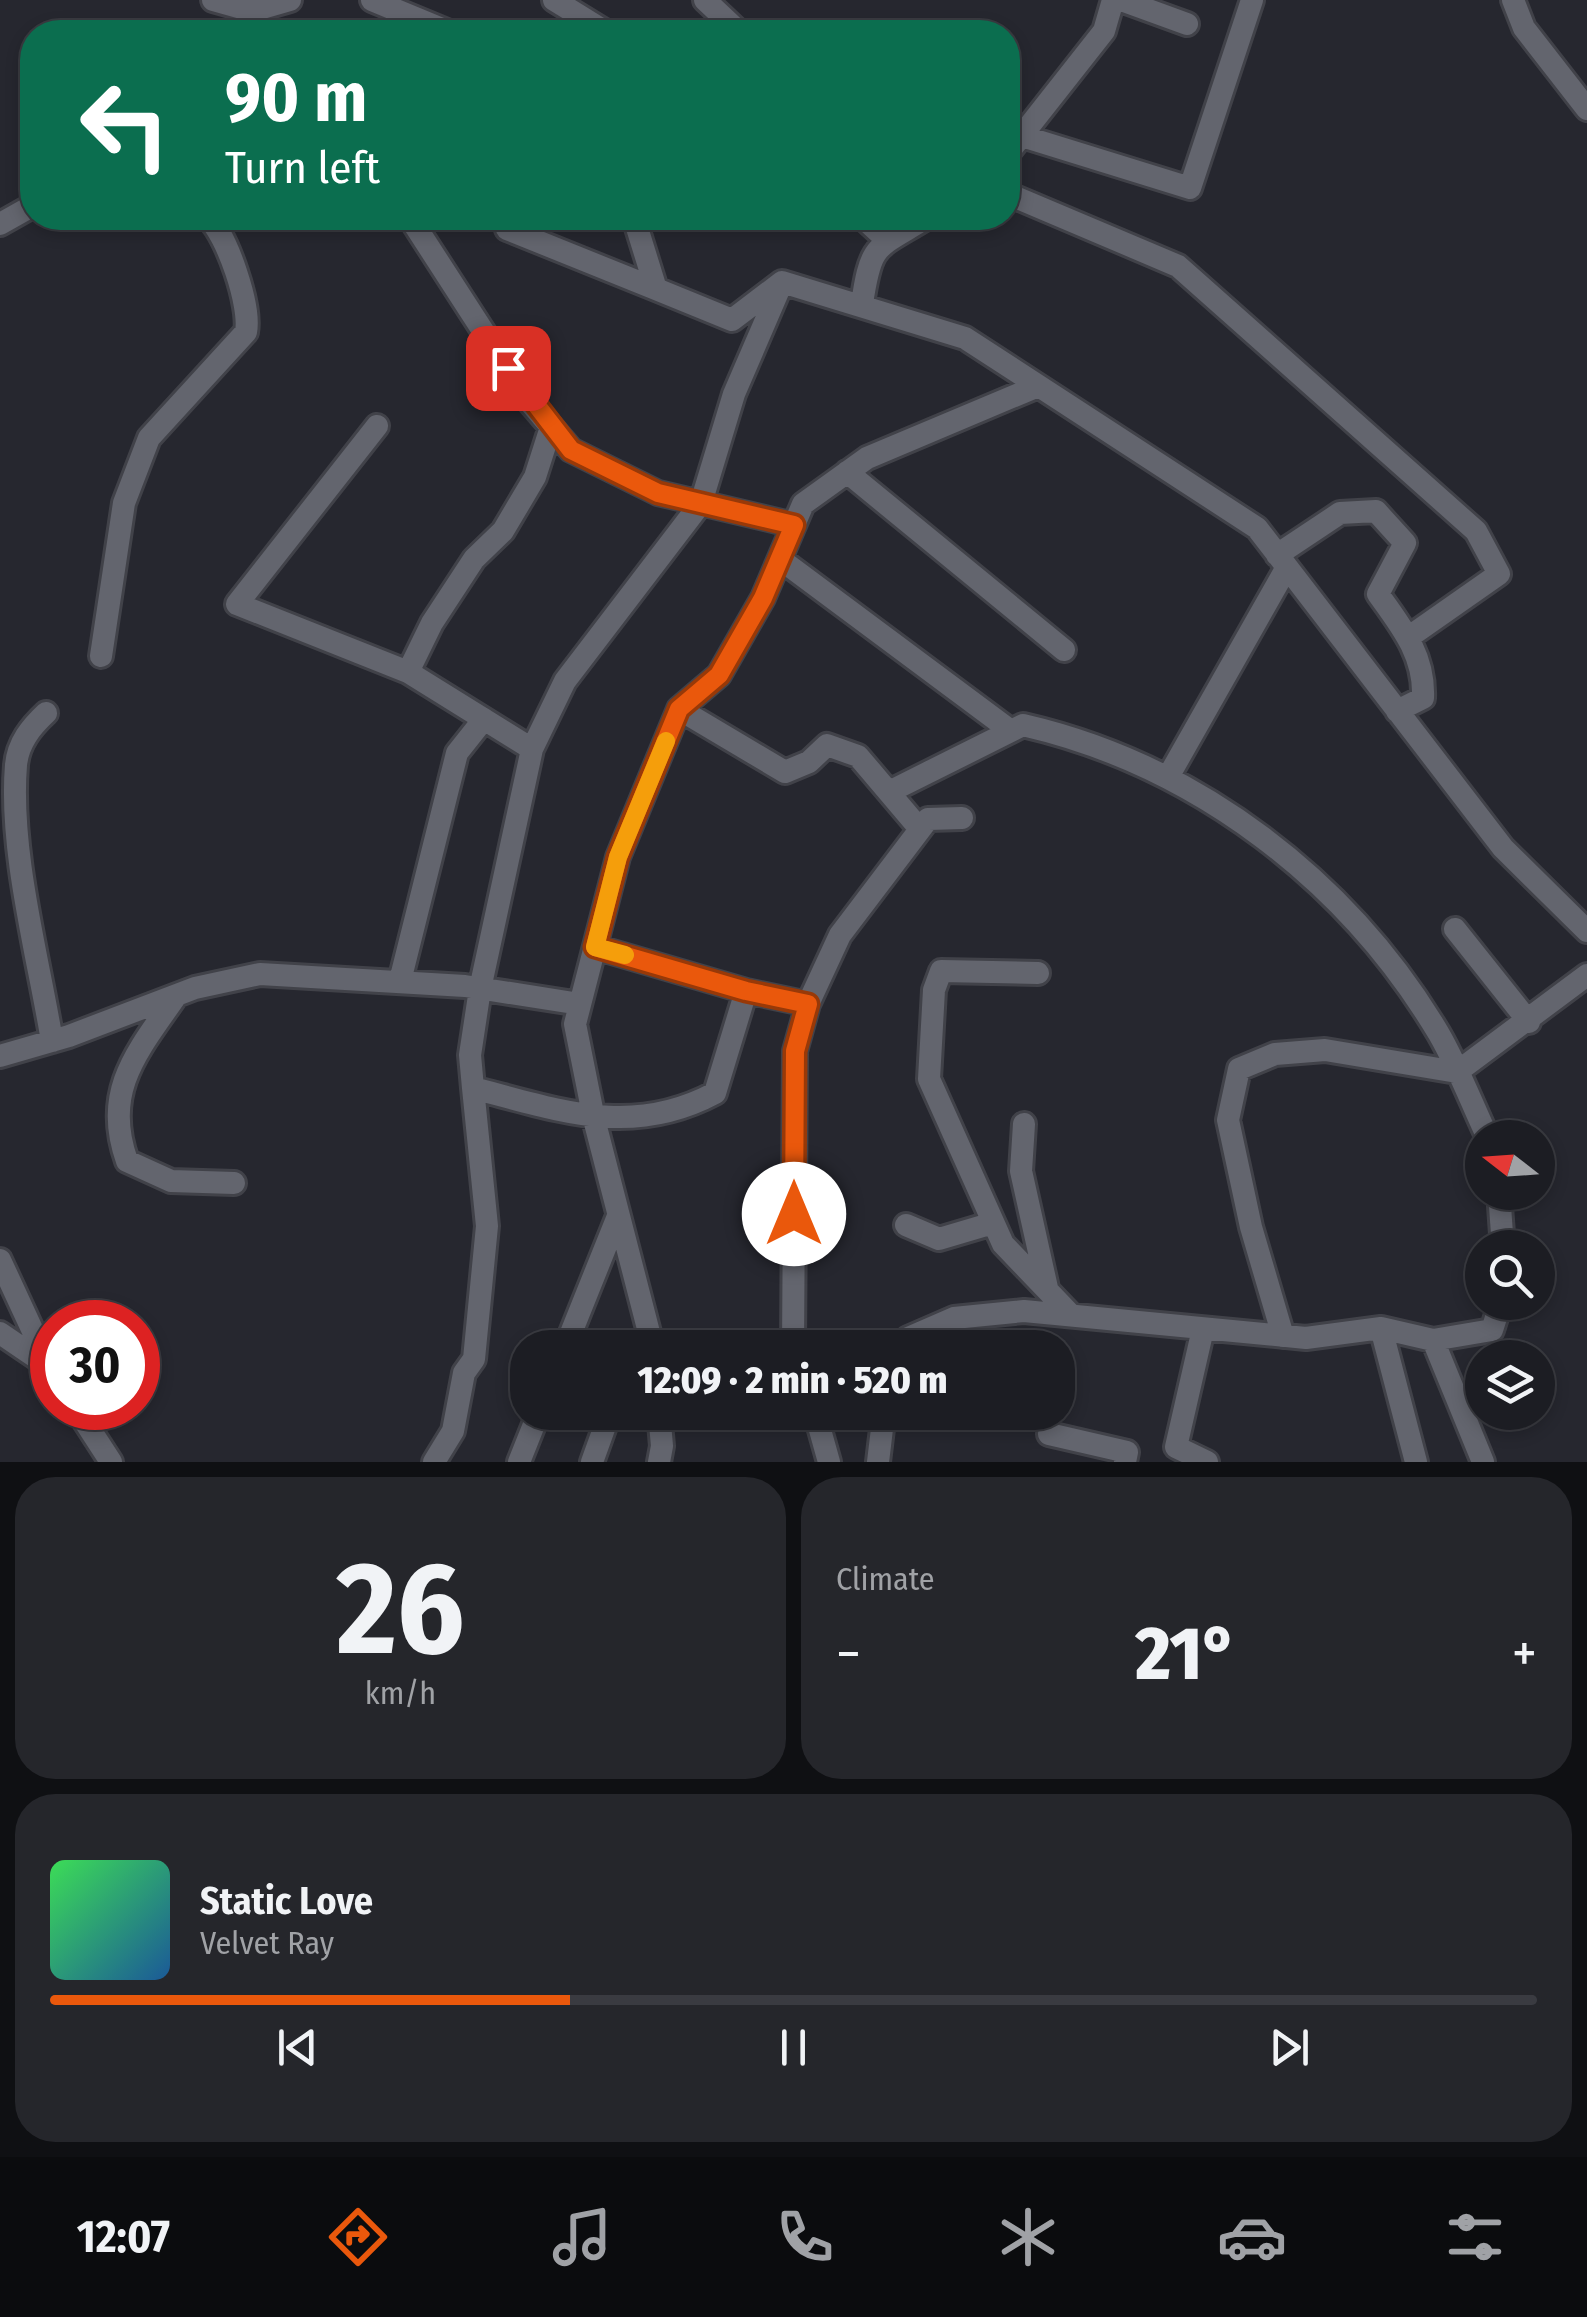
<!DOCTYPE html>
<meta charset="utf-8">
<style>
:root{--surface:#1c1d23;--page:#25262b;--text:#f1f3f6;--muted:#a0a2a6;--line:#3a3b41;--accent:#ea580c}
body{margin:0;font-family:"Fira Sans Condensed",sans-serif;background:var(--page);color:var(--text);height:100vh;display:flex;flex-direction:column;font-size:38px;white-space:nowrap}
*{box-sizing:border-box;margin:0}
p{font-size:32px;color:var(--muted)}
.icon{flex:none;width:55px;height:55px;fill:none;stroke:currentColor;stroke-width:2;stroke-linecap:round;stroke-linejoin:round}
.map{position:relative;height:1462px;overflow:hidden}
.details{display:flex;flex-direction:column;gap:15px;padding:15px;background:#0f1013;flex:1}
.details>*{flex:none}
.banner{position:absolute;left:20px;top:20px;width:1000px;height:210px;border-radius:40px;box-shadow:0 5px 15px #0003,0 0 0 2px var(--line);background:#0b6e4f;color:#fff;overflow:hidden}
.needle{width:65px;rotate:287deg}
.fabs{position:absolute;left:1465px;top:1120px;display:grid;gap:20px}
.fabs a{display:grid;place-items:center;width:90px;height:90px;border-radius:50%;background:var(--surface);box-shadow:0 5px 15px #0003,0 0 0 2px var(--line);font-size:50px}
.speed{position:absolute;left:30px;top:1300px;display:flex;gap:20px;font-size:50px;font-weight:700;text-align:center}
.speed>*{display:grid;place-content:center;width:130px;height:130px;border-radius:50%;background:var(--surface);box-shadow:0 5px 15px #0003,0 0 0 2px var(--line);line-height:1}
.speed .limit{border:15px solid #d22;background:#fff;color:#111}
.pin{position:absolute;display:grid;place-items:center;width:85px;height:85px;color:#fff;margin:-42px;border-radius:20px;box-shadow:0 5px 15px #0006}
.me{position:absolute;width:110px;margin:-55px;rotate:0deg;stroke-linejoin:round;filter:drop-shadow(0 0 8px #0008)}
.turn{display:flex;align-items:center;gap:35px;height:210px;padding:0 40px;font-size:45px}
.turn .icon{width:130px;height:130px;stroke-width:2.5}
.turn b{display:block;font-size:70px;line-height:85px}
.big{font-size:75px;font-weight:800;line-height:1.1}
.details .widget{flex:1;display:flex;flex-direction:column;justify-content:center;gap:15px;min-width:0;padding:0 35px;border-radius:40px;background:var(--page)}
.details .dial{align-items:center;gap:0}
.dial b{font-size:130px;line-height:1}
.song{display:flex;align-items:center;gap:30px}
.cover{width:120px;height:120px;border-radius:15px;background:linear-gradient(135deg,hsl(130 70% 55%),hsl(210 70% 35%))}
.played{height:10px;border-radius:5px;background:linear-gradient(90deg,var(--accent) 35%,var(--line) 35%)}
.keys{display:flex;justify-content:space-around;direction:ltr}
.heat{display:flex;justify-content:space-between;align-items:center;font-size:55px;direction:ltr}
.details .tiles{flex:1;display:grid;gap:15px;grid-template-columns:1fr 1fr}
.widget:last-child{grid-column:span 2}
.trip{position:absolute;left:510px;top:1330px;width:565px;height:100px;border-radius:40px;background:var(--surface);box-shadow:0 5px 15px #0003,0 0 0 2px var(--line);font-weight:800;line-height:100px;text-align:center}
.tabs{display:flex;height:160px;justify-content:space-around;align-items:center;background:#0b0c0e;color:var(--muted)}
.tabs .icon{width:70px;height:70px}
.tabs .active{color:var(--accent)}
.tabs b{font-size:45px;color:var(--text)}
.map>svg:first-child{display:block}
</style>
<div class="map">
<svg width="1587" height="1462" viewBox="0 0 1587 1462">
<rect width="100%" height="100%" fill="#26272f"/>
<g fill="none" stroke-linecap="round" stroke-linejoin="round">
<defs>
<path id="minor" d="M 213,0 L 252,11
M 372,0 L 449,32
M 554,0 L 606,32
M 705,0 L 739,32
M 1121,0 L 1187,24
M 1513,0 L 1524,28 L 1587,109
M 238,32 L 252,11 L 290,0
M 1022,136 L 1190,188 L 1252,0
M 1008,153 L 1104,31 L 1113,0
M 1008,194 L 1178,266 L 1476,531 L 1499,574 L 1409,637
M 410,218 L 527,399 L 571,450 L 658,493 L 794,525
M 634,218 L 656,289 L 732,320 L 782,282 L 965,338 L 1257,528 L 1503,848 L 1587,931
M 863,218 L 887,240 L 874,218
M 0,224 L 32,206
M 507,229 L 656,289
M 862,304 C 871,242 876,249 926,218
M 377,426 L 237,604 L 408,672 L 532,749
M 847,472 L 1064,650
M 1277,555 L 1340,513 L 1376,511 L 1405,543 L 1378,594 C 1402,627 1425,656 1423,698 L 1397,711
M 780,559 L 1011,731
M 101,656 L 124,503 L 149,438 L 246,332 C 251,306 227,235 208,218
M 408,672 L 432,623 L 474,559 L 503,531 L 535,477 L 551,427
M 679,709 L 785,772 L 809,762 L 827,745 L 858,756 L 919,828
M 46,713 C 31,727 18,743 16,765 C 9,851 38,956 52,1041
M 1168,777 L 1287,567
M 889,792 L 1023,725 C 1197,765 1348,881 1439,1034 C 1458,1067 1472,1104 1488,1138
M 1455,929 L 1529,1022
M 595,947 L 746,991 L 808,1004
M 1038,973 L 941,971 L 934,990 L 929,1079 L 1003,1244 L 1070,1314
M 400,981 L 457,753 L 484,719
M 176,996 C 137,1052 102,1091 127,1161 L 171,1181 L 234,1183
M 0,1056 L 69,1036 L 195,988 L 260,974 L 465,986 L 580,1004
M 473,1088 L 470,1055 L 480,989 L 532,749 L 565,681 L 701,503 L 734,394 L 781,285
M 1024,1124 L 1021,1171 L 1047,1288
M 1499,1192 L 1503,1248
M 906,1225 L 939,1239 L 993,1223
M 0,1260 L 49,1366
M 1381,1328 L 1416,1462
M 1203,1329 L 1176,1447 L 1207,1462
M 0,1333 L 47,1365
M 1283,1336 L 1251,1227 L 1228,1120 L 1239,1069 L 1275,1054 L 1325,1050 L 1457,1072 L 1587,975
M 1433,1340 L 1483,1462
M 565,1348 L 618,1216
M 653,1348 L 594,1119 L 575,1024 L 618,857 L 679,709 L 719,675 L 763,598 L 803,504 L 867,458 L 1038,386
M 793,1348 L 795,1051 L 808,1004 L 840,935 L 928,819 L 962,818
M 905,1348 L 908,1338 L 954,1318 L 1024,1311 L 1306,1338 L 1381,1328 L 1433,1340 L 1492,1330 L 1501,1302
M 76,1408 L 111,1462
M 815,1412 L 829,1462
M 1049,1434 L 1127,1452 L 1125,1462
M 434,1462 L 453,1431 L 464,1373 L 474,1359 L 487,1226 L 473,1088 C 559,1110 631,1138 715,1093 L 746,991
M 519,1462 L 539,1412
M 592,1462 L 610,1412
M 659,1462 L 662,1446 L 659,1412
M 878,1462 L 884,1412"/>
</defs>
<use href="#minor" stroke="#414249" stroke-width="28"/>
<use href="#minor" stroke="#63656e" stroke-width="22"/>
</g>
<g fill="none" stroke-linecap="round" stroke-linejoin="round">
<defs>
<path id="route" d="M 508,368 L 571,450 L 658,493 L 794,525 L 763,598 L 719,675 L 679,709 L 618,857 L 595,947 L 746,991 L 808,1004 L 795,1051 L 794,1214"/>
</defs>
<use href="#route" stroke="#983908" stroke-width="25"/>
<use href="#route" stroke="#ea580c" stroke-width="18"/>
<path stroke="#f59e0b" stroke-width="18" d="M 625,955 L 595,947 L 618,857 L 666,741"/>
</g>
</svg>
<div class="fabs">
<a><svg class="needle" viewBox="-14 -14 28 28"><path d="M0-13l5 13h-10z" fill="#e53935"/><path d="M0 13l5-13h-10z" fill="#a0a2a6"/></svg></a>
<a><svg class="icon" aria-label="search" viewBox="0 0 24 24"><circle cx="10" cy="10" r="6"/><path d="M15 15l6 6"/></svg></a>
<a><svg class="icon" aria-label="layers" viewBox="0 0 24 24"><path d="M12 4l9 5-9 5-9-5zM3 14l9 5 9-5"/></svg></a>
</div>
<div class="speed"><div class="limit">30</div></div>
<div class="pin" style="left:508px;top:368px;background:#d93025"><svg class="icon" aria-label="arrive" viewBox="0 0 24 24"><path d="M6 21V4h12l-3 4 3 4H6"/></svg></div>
<svg class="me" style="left:794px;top:1214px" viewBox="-20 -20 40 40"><circle r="19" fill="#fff"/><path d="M0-13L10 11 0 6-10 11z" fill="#ea580c"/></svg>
<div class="trip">12:09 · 2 min · 520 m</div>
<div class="banner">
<div class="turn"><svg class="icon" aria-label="left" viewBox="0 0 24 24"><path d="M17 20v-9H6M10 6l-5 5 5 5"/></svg><div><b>90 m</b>Turn left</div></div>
</div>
</div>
<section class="details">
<div class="tiles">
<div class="widget dial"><b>26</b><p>km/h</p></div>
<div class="widget"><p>Climate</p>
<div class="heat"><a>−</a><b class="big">21°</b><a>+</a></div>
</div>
<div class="widget">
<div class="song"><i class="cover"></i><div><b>Static Love</b><p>Velvet Ray</p></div></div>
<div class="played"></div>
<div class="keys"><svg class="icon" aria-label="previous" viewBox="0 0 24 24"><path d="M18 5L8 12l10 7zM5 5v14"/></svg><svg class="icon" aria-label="pause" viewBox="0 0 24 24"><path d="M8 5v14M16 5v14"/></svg><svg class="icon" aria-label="next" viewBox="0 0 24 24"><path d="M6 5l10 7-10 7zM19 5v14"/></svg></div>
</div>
</div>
</section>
<nav class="tabs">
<b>12:07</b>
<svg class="icon active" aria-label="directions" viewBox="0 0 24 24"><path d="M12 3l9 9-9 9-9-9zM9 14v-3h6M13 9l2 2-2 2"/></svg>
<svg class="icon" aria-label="music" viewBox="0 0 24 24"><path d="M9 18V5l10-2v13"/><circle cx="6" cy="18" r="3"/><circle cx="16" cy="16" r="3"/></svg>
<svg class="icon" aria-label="phone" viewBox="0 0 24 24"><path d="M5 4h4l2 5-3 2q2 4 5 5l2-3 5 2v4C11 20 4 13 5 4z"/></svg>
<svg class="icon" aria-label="climate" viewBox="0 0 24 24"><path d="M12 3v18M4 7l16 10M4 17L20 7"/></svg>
<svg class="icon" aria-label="car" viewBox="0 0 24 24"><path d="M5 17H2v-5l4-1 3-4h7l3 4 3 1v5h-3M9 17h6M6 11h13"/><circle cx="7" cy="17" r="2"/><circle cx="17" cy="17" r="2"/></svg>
<svg class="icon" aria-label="filters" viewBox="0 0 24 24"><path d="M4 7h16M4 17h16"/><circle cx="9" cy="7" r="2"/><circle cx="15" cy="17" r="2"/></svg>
</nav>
